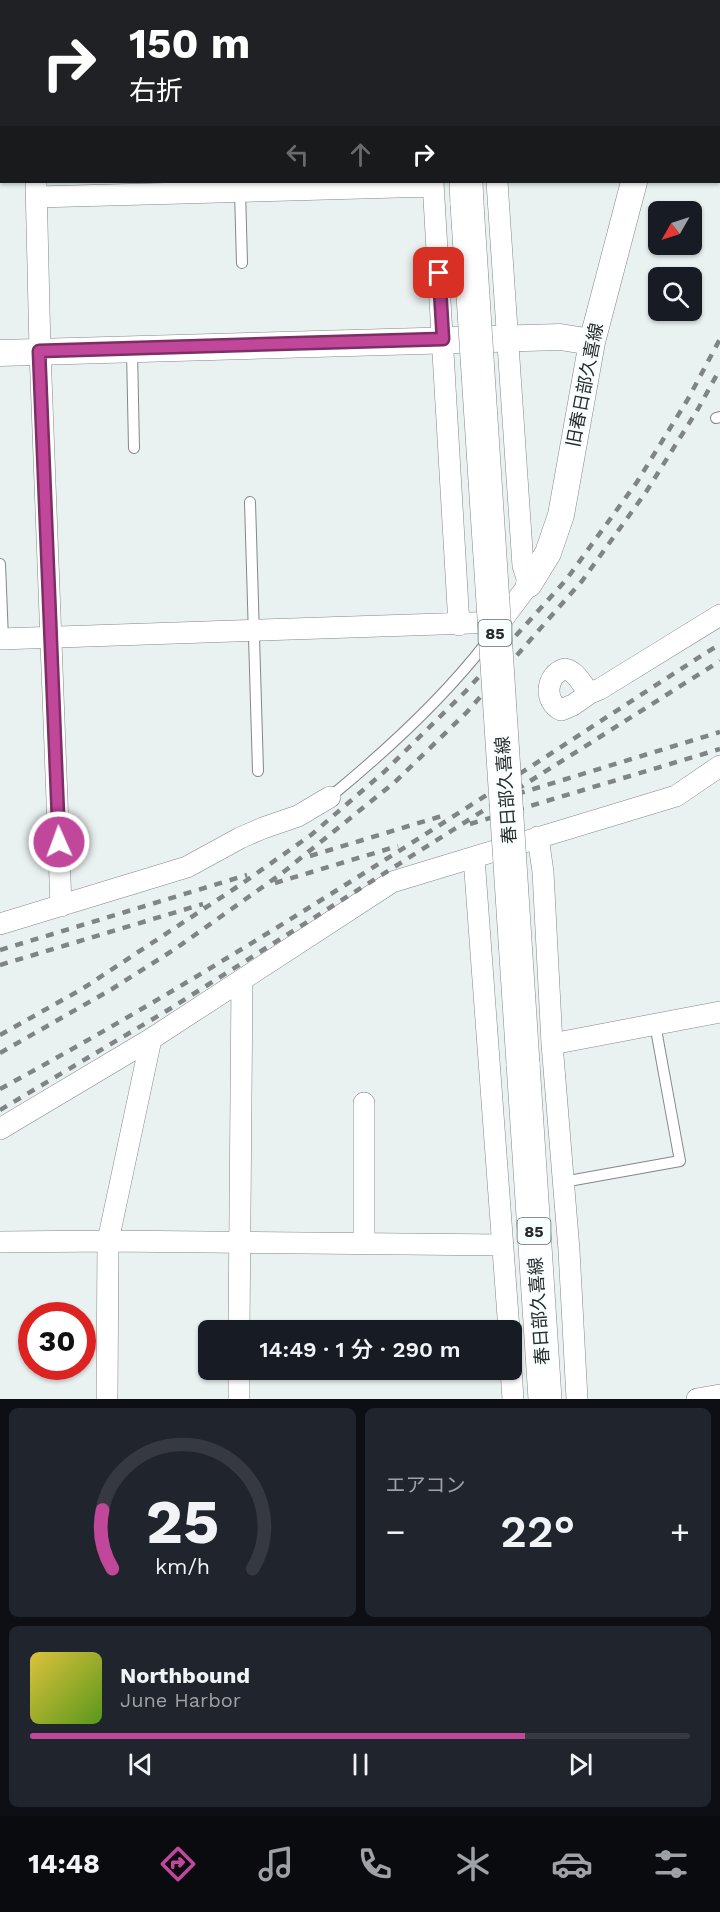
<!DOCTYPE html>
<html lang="ja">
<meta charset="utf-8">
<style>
:root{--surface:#171b24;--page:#20242c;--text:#f1f3f6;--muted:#9ea1a6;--line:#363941;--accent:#c1479b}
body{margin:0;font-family:"Work Sans","Noto Sans JP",sans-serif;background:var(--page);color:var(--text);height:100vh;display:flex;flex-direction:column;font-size:22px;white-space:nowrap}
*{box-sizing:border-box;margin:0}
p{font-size:20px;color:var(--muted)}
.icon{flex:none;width:33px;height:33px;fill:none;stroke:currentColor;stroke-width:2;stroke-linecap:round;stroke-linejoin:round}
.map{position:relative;height:1399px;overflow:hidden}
.details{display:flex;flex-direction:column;gap:9px;padding:9px;background:#0d0f14;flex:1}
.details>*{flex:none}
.top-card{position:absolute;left:0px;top:0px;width:720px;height:183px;box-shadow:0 2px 4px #0004;background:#202124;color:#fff;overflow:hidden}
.needle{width:39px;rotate:231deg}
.fabs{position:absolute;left:648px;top:201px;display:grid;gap:12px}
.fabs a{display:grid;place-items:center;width:54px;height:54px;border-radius:9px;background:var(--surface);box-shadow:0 2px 4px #0004;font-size:30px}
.speed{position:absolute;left:18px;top:1302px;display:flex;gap:12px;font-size:30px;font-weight:700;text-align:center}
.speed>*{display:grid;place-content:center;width:78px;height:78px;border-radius:50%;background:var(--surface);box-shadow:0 2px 4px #0004;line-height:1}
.speed .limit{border:9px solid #d22;background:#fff;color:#111}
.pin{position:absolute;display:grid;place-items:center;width:51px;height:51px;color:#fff;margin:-26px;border-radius:12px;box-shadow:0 3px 9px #0006}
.me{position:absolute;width:66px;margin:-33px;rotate:358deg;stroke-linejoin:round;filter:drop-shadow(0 0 4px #0008)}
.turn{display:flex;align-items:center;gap:21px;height:126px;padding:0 30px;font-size:27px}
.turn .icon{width:78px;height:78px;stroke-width:2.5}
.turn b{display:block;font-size:42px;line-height:51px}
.lanes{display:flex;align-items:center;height:57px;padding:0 30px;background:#0003;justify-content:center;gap:30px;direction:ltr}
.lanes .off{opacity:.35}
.big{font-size:45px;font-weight:600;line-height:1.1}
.details .widget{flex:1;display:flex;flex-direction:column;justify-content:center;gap:9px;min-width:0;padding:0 21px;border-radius:9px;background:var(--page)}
.details .dial{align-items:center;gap:0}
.dial svg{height:156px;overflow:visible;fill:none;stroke:var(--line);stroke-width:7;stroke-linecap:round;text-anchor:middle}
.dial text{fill:var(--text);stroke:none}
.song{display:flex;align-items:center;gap:18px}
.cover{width:72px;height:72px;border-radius:9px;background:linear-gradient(135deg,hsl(50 70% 55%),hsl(90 70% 35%))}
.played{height:6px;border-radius:3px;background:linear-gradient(90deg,var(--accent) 75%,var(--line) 75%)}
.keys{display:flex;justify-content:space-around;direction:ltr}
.heat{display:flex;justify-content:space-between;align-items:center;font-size:33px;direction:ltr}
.details .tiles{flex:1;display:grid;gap:9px;grid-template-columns:1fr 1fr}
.widget:last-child{grid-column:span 2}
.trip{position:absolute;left:198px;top:1320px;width:324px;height:60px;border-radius:9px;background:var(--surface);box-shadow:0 2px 4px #0004;font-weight:600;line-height:60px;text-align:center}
.dock{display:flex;height:96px;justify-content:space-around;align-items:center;background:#090b0e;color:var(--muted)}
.dock .icon{width:42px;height:42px}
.dock .on{color:var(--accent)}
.dock b{font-size:27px;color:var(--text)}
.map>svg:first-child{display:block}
</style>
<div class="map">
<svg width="720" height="1399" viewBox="0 0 720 1399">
<rect width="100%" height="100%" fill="#eaf1f1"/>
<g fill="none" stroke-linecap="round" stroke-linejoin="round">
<defs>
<path id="service" d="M 182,0 L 183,2
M 302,0 L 302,2
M 718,40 L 720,40
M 240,191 L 242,263
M 132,350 L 134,448
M 716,418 L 720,417
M 250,502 L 258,771
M 0,564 L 3,639
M 330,797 C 386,751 442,700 486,643
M 563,1182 L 680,1161 L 655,1024"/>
<path id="minor" d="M 32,0 L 32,2
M 422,0 L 422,2
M 484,0 L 484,2
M 0,65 L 2,65
M 36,182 L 40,351 L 61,906
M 433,182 L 459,625
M 37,197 L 433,186
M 493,632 L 529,584 L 523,566 L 497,182
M 0,639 L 500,622
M 565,669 C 577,671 582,686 590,693 L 573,705 L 561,710 C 543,701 546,674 565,669 Z
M 590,693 L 600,689 L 720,615
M 538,837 L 543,872 L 552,1044 L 569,1250 L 577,1399
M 474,858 L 509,1330
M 0,924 L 187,867 L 240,838 L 263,828 L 298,816 L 330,797
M 151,1039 L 392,882 L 676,796 L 720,766
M 552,1044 L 720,1012
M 364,1103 L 364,1244
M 0,1129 L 151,1039 L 108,1241 L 107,1399
M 0,1242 L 108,1241 L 503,1245
M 239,1330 L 242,980
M 511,1370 L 513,1399
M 239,1399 L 239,1370
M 697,1399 L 720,1395"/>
<path id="tertiary" d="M 680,2 L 680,0
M 0,353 L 560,337 L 592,342
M 529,584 L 548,553 L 561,515 L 592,342 L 634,182"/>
<path id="primary" d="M 454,0 L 454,2
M 466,182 L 467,204
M 523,1063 L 545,1399"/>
</defs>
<use href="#service" stroke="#828888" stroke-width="12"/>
<use href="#minor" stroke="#828888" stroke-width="22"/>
<use href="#tertiary" stroke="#828888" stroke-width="27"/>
<use href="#primary" stroke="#828888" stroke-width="34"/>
<use href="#service" stroke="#fff" stroke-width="10"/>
<use href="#minor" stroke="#fff" stroke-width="21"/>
<use href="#tertiary" stroke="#fff" stroke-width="26"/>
<use href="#primary" stroke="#fff" stroke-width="33"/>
<path stroke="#808484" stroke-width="4.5" stroke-dasharray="8 8" stroke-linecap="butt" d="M 517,794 L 720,732
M 470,824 L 720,749
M 310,856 L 445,815
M 275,883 L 398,846
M 0,950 L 247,875
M 0,965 L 203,904
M 0,1035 L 82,989 L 240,885 L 311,835 L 384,772 L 466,691 L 566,580 L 637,482 L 688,399 L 720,339
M 0,1053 L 112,989 L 175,949 L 281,874 L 395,782 L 467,712 L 582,581 L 646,492 L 698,409 L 720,369
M 0,1089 C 186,988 364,874 541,760 C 601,721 660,682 720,644
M 0,1110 L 168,1010 L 720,661"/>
<defs>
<path id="primary-bridge" d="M 467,204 L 523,1063"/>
</defs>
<use href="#primary-bridge" stroke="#828888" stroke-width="34" stroke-linecap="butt"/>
<use href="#primary-bridge" stroke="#fff" stroke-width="33"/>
</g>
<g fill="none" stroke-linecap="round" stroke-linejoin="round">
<defs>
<path id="route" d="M 59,842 L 39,351 L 443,339 L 439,273"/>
</defs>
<use href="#route" stroke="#7d2e65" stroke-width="15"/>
<use href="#route" stroke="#c1479b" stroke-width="10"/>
</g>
<g text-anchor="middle" stroke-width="4.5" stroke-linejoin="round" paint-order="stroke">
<g fill="#f8ffff" stroke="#686b6b" stroke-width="1.5">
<rect x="478.5" y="620" width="33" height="26" rx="4.5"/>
<rect x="517.5" y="1218" width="33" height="26" rx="4.5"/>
</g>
<g font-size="16" font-weight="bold" fill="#2a2c2c">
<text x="495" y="639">85</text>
<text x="534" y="1237">85</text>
</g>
<g font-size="18" fill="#2a2c2c" stroke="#f8ffff">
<text transform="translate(585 385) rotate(-79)" y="6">旧春日部久喜線</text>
<text transform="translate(506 790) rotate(-94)" y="6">春日部久喜線</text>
<text transform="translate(539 1311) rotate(-94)" y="6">春日部久喜線</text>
</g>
</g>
</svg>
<div class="fabs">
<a><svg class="needle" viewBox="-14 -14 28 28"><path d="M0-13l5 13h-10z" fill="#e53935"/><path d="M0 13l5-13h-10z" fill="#9ea1a6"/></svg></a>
<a><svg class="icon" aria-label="search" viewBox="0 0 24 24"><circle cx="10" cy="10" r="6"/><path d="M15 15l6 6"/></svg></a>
</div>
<div class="speed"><div class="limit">30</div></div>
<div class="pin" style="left:439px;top:273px;background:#d93025"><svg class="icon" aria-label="arrive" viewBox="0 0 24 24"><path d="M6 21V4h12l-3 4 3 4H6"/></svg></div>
<svg class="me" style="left:59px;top:842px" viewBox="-20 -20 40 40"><circle r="17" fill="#c1479b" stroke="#fff" stroke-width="3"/><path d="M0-11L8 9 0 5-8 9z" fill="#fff"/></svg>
<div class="trip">14:49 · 1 分 · 290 m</div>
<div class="top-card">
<div class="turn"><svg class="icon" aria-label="right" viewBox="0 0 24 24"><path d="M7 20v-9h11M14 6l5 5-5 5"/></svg><div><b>150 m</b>右折</div></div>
<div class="lanes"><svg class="icon off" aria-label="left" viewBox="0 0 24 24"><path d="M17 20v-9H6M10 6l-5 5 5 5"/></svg><svg class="icon off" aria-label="ahead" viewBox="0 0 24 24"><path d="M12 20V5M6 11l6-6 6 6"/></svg><svg class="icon" aria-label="right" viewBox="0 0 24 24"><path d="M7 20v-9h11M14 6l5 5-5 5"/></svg></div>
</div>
</div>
<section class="details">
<div class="tiles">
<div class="widget dial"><svg viewBox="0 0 100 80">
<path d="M14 69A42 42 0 1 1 86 69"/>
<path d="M14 69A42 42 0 0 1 9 39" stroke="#c1479b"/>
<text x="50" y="56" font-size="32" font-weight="700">25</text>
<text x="50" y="72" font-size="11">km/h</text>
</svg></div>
<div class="widget"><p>エアコン</p>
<div class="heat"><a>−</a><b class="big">22°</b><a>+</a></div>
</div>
<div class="widget">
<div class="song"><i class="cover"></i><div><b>Northbound</b><p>June Harbor</p></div></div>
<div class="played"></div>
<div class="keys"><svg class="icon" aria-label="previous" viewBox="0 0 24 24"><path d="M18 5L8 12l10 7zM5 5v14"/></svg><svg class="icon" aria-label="pause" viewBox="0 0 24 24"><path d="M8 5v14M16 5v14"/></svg><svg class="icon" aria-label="next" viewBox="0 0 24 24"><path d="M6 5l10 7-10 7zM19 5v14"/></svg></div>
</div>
</div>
</section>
<nav class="dock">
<b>14:48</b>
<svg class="icon on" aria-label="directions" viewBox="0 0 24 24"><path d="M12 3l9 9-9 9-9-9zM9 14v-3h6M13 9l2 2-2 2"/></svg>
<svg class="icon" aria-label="music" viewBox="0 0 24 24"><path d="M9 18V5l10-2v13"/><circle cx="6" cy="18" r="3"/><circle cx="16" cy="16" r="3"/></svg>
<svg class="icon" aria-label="phone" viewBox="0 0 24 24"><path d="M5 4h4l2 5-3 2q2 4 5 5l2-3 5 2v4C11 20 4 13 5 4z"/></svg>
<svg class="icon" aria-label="climate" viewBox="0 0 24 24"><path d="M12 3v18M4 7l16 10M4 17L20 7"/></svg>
<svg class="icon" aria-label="car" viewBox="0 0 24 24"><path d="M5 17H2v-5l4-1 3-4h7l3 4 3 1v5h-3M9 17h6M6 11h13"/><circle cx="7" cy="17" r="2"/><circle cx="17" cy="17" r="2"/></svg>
<svg class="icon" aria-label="filters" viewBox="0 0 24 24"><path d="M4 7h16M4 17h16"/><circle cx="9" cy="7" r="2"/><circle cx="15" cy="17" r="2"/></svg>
</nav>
